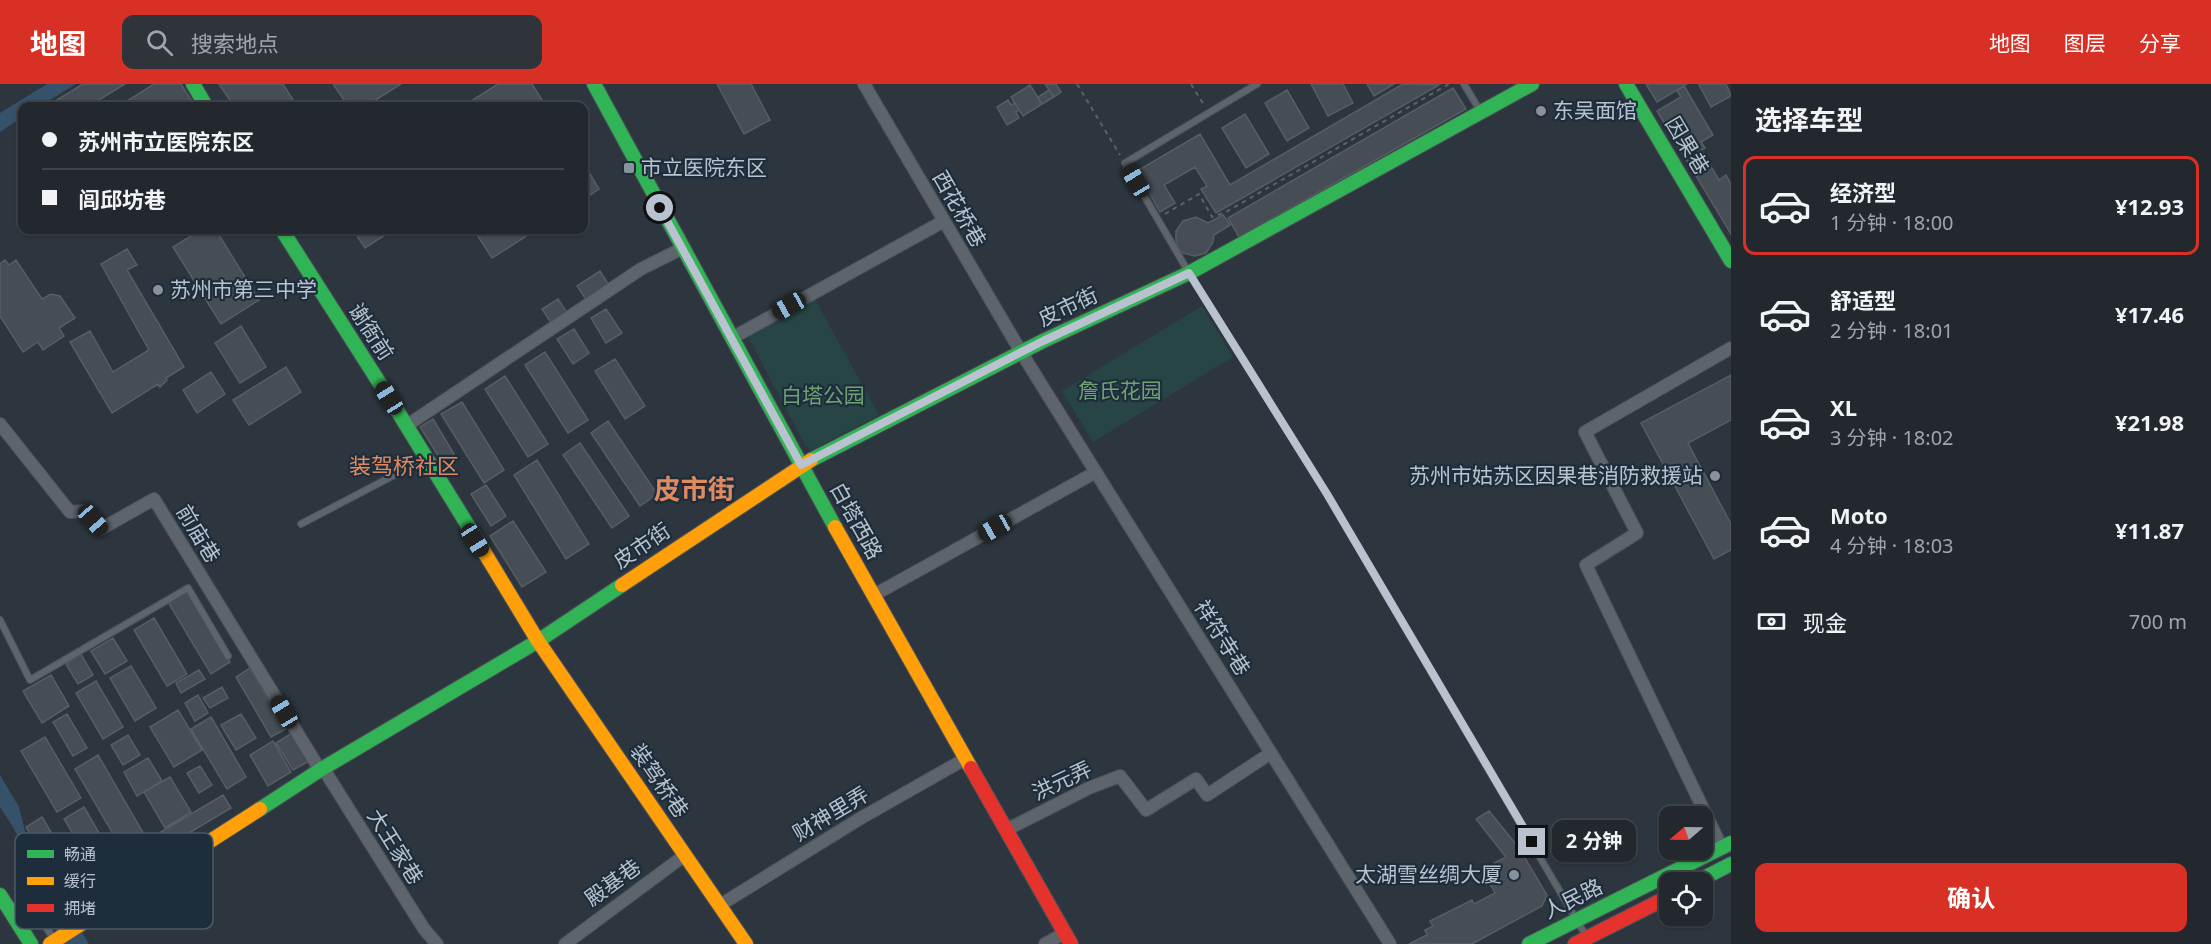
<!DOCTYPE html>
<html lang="zh">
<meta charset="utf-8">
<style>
body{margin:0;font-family:"Noto Sans","Noto Sans SC",sans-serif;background:#2e343a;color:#f1f3f6;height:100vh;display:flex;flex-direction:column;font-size:22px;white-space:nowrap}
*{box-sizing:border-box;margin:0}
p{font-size:20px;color:#a2a6aa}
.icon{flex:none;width:33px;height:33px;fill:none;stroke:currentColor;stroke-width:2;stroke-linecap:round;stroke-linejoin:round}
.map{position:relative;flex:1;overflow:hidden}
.details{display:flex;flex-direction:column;background:#22282e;width:480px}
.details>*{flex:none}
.top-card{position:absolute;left:18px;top:18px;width:570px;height:132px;border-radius:12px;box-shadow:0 2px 4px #0004,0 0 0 2px #3f444a;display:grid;align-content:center;height:132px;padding:0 24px;background:#22282e}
.needle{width:39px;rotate:250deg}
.buttons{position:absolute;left:1659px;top:722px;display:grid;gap:12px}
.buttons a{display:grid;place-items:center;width:54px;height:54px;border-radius:12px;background:#22282e;box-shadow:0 2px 4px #0004,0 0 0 2px #3f444a;font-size:30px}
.end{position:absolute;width:27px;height:27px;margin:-14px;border:8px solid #b8c3cf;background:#111;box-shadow:0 0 0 3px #111}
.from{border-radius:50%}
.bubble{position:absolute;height:42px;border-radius:12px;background:#22282e;box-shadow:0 2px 4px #0004,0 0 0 2px #3f444a;font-size:20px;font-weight:700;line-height:42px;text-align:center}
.car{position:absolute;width:18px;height:36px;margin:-18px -9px;border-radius:8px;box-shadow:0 0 4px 2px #0007;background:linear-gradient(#222 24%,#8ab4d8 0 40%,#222 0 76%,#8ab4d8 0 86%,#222 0)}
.top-card b{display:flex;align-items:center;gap:21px;height:57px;font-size:22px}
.top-card b+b{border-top:2px solid #3f444a}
.top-card i{width:15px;height:15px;background:#f1f3f6}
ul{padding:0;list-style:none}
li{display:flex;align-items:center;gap:18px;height:99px;margin:0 12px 9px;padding:0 12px;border:3px solid transparent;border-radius:12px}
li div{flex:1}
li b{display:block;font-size:22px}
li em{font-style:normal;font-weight:700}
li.active{border-color:#d93025}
li>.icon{width:54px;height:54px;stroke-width:1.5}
h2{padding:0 24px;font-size:27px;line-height:72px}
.pay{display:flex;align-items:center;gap:15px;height:66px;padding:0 24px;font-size:22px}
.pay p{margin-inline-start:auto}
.cta{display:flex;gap:12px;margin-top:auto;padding:12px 24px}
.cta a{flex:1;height:69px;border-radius:12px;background:#d93025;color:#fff;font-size:24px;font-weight:700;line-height:69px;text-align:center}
header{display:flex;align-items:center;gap:36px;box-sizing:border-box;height:84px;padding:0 30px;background:#d93025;color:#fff}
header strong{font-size:28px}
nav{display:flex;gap:33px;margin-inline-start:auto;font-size:21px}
.search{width:420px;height:54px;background:#2e343a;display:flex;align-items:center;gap:15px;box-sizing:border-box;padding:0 21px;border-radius:12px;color:#a2a6aa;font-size:22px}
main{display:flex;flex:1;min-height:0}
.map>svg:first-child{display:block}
.green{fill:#284546}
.water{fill:#36526a}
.building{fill:#464d54;stroke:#555e65;stroke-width:1.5}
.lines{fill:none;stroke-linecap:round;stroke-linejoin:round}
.lane-casing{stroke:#4c5258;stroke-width:8}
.street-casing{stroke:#4c5258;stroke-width:14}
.fast-casing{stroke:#4c5258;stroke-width:16}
.slow-casing{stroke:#4c5258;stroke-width:16}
.jam-casing{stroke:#4c5258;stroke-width:16}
.path{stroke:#5b6369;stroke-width:2;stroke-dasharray:4.5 4.5;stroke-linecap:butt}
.lane{stroke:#5e646b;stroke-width:6}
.street{stroke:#5e646b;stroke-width:12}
.fast{stroke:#30b455;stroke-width:14}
.slow{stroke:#ff9f0a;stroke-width:14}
.jam{stroke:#e5322d;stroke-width:14}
.route{stroke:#b8c3cf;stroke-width:8}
.poi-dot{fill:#87929c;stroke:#1e2d3b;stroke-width:2}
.labels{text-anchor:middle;stroke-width:4.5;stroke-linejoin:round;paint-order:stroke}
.poi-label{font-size:21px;fill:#b8c3cf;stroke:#1e2d3b;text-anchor:start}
.street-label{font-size:21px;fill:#b8c3cf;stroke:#1e2d3b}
.park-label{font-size:21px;fill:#6da273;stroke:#1e2d3b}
.neighbourhood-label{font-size:22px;fill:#e08a61;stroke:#1e2d3b}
.district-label{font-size:27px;font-weight:bold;fill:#e08a61;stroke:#1e2d3b}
.key{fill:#1e2d3b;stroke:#4c5a67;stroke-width:1.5}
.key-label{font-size:16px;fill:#b8c3cf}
</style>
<header>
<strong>地图</strong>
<div class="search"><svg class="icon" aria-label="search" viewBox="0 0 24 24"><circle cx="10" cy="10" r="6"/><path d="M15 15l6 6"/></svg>搜索地点</div>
<nav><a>地图</a><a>图层</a><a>分享</a></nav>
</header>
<main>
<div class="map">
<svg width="1731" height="860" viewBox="0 0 1731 860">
<rect width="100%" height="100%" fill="#2d363e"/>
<path class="green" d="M812,210L879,331L812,366L805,361L745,247Z
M1202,222L1233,273L1093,358L1062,307Z"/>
<path class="water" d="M47,0H76L40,22H22V33L0,48V29Z
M0,691L19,723L28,759L89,860H64L48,830L51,817L13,743L0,723Z"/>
<path class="building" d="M83,0H125L89,22H47Z
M154,0H181L195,22H131L127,17Z
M219,0H283L297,22H234Z
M333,0H401L366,22H348Z
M498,0H532L546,22H463Z
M717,0H751L770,36L744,50Z
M1056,0L1061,8L1054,13L1045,0Z
M1311,0H1343L1353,19L1328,32Z
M1367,0H1394L1374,12Z
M1403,0L1439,1L1216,129L1201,105L1207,102L1195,83L1164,101L1175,119L1160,128L1137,87L1200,50L1230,101Z
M1646,0H1687L1657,18Z
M1702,0H1726L1731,12L1711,23L1699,1Z
M1030,1L1042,20L1023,32L1011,13Z
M1684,2L1713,51L1701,58L1705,64L1701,66L1719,96L1726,91L1731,100V150L1657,27L1681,13L1677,7Z
M1453,4L1466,25L1239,153L1228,134Z
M1049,6L1054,13L1042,20L1038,13Z
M1287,6L1309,44L1287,57L1265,19Z
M1008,16L1011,21L1015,19L1019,26L1016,28L1019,34L1007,41L997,23Z
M1245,30L1269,70L1246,84L1222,44Z
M584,80L599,105L584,115Z
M1223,131L1230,141L1214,151L1213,158L1206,169L1195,172L1183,169L1179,165L1176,159V147L1183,137L1196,133L1208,139Z
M201,146H216L259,216L221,240L173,163Z
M353,146H393L365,164Z
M474,146H536L492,174Z
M127,165L137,181L127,186L184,283L166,294L167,296L160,303L158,300L112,329L70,258L90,247L113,288L149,266L101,180Z
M5,176L9,181L16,176L42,215L51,210L60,212L75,234L59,244L64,252L43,266L38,258L23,268L0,232V180Z
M600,187L612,206L589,220L577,202Z
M558,215L571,235L555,245L542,225Z
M606,225L622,249L606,259L591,234Z
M241,242L266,283L240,299L215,259Z
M574,245L589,269L573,280L557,255Z
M545,268L588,336L568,349L525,281Z
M615,275L645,322L625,335L595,287Z
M286,283L301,308L249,341L233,316Z
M211,288L225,310L197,329L183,306Z
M1731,291V336L1688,359L1731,440V466L1714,475L1641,339Z
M505,292L548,360L528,373L485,305Z
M462,318L504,386L484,399L441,330Z
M433,335L454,370L442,378L420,343Z
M608,337L657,410L640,422L591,349Z
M580,359L629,432L612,444L563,371Z
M537,376L589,460L566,475L514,391Z
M486,401L506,432L491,442L471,410Z
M513,437L546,488L522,503L490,452Z
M188,505L230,578L211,590L168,518Z
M154,534L187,590L167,602L134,546Z
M113,554L127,577L105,590L91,567Z
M81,570L93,591L78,600L66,580Z
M131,582L156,624L135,637L110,594Z
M250,584L286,645L271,653L236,593Z
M199,586L205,595L181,609L176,599Z
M51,591L69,622L42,639L23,607Z
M96,597L123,643L103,655L76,609Z
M222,603L228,614L210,624L203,614Z
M198,611L208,629L195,637L185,619Z
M178,626L202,666L174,683L150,643Z
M67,630L87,664L73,672L53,638Z
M241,630L256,654L236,666L221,641Z
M211,633L246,693L227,705L191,645Z
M292,649L309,677L293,686L276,659Z
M128,651L140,671L123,681L111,661Z
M45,653L81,714L57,728L21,667Z
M273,657L291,688L268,702L250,671Z
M98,671L145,752L122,765L75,685Z
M148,674L162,697L137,712L124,688Z
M200,682L212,701L199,709L187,689Z
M170,693L191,728L165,744L144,708Z
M223,711L231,724L88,809L80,796Z
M84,723L113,773L94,784L64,735Z
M1489,727L1519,764L1547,811L1542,822L1472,860H1409L1427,851L1425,846L1433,842L1430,837L1472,816L1474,820L1495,809L1487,794L1498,788L1494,779L1506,773L1476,735Z
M42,733L84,804L68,814L26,743Z"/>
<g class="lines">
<g class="lane-casing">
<path id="lane" d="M1257,0L1125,79L1189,189L1327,410L1586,852
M1464,0L1479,25
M301,440L425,375
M0,536L30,596L188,504L228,572
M24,809L53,854"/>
</g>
<g class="street-casing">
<path id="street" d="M864,0L1021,268L1390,860
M732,254L944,137
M0,340L70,428L84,427L101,445L154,415L320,686
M406,342L641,185L683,164
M874,511L1096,388
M323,684L424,845L437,860
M1006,746L1089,704L1120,692L1146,726L1196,695L1207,711L1271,669
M1722,764L1586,481L1637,449L1585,348L1731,264
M720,821L861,734L965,675
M565,860L685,771
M1045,860L1065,849"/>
</g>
<g class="fast-casing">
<path id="fast" d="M193,0L206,22
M594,0L835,443
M1626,0L1731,177
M282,146L398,328L475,453
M811,376L1043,257L1189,189L1532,0
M260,725L320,686L538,557L622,501
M1696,798L1731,780
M0,811L31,860
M1529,860L1731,759"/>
</g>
<g class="slow-casing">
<path id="slow" d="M835,443L971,684
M475,453L538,557L746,860
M622,501L811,376
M50,860L260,725"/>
</g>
<g class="jam-casing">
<path id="jam" d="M971,684L1071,860
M1575,860L1670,812"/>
</g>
<path class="path" d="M1077,0L1120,71
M1191,0L1204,21
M1165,130L1199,110L1212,133L1226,128L1449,0"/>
<use href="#lane" class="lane"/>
<use href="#street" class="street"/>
<use href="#fast" class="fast"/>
<use href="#slow" class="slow"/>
<use href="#jam" class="jam"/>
</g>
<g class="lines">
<path class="route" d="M660,124L801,381L1043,257L1189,189L1327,410L1532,758"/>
</g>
<g class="poi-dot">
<circle cx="1541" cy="27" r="6"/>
<rect x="623" y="78" width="12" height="12" rx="3"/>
<circle cx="158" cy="206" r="6"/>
<circle cx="1715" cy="392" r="6"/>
<circle cx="1514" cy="791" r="6"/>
</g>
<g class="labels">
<g class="poi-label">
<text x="1553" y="34">东吴面馆</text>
<text x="641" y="91">市立医院东区</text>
<text x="170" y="213">苏州市第三中学</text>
<text x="1703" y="399" text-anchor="end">苏州市姑苏区因果巷消防救援站</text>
<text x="1502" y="798" text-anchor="end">太湖雪丝绸大厦</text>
</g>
<g class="street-label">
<text transform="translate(1687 62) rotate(59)" y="7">因果巷</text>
<text transform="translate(959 125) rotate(60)" y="7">西花桥巷</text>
<text transform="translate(1068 223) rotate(-25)" y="7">皮市街</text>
<text transform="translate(371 248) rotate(57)" y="7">谢衙前</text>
<text transform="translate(856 437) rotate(61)" y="7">白塔西路</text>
<text transform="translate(198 450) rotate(59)" y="7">前庙巷</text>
<text transform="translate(642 462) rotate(-34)" y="7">皮市街</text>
<text transform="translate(1222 554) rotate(58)" y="7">祥符寺巷</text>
<text transform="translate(659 697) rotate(55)" y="7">装驾桥巷</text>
<text transform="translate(1062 697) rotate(-25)" y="7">洪元弄</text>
<text transform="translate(831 730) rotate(-31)" y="7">财神里弄</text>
<text transform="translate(395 763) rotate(58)" y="7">大王家巷</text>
<text transform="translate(613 799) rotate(-36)" y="7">殿基巷</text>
<text transform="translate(1573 815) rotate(-26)" y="7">人民路</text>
</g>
<g class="park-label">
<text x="1120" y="314">詹氏花园</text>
<text x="823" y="319">白塔公园</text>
</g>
<g class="neighbourhood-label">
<text x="404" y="390">装驾桥社区</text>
</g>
<g class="district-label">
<text x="694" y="415">皮市街</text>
</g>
</g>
<rect x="15" y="749" width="198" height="96" rx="9" class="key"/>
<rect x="27" y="766" width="27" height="8" fill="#30b455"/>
<rect x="27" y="793" width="27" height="8" fill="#ff9f0a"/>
<rect x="27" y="820" width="27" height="8" fill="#e5322d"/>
<g class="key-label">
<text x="64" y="776">畅通</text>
<text x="64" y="803">缓行</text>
<text x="64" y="830">拥堵</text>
</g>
</svg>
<div class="buttons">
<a><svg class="needle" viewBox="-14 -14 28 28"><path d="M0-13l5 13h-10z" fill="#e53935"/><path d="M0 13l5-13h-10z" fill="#a2a6aa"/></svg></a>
<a><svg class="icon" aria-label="locate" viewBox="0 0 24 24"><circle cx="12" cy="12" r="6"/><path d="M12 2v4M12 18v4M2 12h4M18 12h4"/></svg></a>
</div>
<i class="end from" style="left:660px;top:124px"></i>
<i class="end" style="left:1532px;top:758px"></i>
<div class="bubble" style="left:1552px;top:736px;width:84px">2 分钟</div>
<i class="car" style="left:1136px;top:97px;rotate:329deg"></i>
<i class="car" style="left:789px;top:222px;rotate:241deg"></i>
<i class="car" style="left:389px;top:314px;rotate:328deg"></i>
<i class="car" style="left:93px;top:436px;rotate:139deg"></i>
<i class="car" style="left:995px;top:444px;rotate:241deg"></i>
<i class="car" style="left:475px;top:456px;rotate:148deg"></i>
<i class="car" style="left:284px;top:628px;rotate:329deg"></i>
<div class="top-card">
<b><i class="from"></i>苏州市立医院东区</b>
<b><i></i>闾邱坊巷</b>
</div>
</div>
<section class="details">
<h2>选择车型</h2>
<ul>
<li class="active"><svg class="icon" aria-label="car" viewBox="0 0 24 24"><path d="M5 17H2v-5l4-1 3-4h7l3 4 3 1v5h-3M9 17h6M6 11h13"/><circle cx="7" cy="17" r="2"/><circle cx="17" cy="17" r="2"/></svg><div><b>经济型</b><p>1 分钟 · 18:00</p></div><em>¥12.93</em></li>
<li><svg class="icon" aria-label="car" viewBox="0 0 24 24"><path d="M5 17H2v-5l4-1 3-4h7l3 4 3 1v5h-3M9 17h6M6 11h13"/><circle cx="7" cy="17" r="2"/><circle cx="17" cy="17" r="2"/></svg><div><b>舒适型</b><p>2 分钟 · 18:01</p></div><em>¥17.46</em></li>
<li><svg class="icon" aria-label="car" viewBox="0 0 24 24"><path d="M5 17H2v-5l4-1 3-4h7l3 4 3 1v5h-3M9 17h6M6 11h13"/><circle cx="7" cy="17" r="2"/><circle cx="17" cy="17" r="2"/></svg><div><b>XL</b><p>3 分钟 · 18:02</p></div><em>¥21.98</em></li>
<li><svg class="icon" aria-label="car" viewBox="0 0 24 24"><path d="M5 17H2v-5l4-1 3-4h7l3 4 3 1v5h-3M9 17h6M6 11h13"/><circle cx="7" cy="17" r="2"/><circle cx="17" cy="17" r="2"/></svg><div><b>Moto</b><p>4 分钟 · 18:03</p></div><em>¥11.87</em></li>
</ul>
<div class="pay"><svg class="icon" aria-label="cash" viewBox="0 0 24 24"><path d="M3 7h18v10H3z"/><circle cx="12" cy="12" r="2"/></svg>现金<p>700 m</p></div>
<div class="cta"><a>确认</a></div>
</section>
</main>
